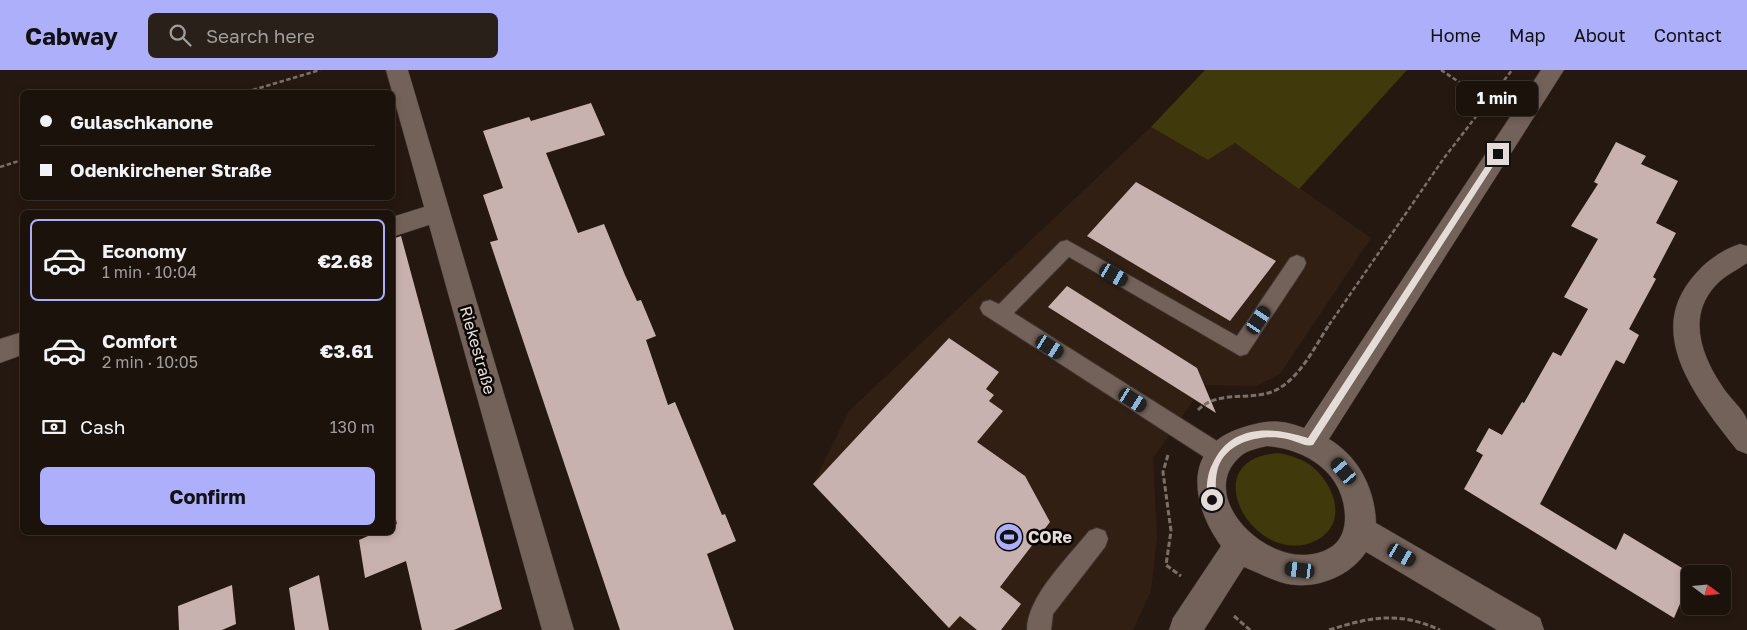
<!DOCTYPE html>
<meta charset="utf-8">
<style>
body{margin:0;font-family:"Golos Text",sans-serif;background:#29201a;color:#f1f3f6;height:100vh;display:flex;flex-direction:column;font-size:19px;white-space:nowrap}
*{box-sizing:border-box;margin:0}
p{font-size:16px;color:#a09e9d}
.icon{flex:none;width:28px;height:28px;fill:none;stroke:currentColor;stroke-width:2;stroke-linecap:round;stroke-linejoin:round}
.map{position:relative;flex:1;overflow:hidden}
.sheet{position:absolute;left:20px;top:140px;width:375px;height:325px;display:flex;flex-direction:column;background:#1c120c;border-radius:8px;box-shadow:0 2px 8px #0003,0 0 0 1px #3a322d}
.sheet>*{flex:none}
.hud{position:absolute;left:20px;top:20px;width:375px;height:110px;border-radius:8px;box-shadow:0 2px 8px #0003,0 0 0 1px #3a322d;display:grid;align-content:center;height:110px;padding:0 20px;background:#1c120c}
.needle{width:32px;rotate:106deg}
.controls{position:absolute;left:1681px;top:495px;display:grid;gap:10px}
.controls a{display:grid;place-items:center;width:50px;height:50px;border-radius:8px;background:#1c120c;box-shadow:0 2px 8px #0003,0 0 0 1px #3a322d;font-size:25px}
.end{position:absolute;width:22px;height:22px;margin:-11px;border:6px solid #e6dcd7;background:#111;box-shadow:0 0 0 2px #111}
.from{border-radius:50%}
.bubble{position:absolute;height:35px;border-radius:8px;background:#1c120c;box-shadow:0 2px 8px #0003,0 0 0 1px #3a322d;font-size:16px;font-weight:700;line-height:35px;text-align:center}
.car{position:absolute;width:15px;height:30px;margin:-15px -8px;border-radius:6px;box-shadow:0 0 4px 1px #0007;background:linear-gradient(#222 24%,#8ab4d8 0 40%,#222 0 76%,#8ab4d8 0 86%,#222 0)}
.hud b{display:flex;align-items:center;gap:18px;height:48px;font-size:19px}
.hud b+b{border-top:1px solid #3a322d}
.hud i{width:12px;height:12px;background:#f1f3f6}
ul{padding:9px 0 0;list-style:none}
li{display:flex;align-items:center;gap:15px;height:82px;margin:0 10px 8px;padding:0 10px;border:2px solid transparent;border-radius:8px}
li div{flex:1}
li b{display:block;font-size:19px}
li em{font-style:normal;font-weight:700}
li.active{border-color:#adaffb}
li>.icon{width:45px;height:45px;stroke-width:1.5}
.pay{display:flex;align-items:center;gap:12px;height:55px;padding:0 20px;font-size:19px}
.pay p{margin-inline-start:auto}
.button{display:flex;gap:10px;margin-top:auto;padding:10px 20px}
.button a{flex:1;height:58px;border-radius:8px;background:#adaffb;color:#111;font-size:20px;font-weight:700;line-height:58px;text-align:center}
header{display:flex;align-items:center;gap:30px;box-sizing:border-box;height:70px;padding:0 25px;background:#adaffb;color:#111}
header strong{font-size:24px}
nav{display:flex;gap:28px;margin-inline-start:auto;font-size:18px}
.search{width:350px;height:45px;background:#29201a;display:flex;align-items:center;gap:12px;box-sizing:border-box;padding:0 18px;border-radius:8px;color:#a09e9d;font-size:19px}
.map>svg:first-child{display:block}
.built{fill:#321f14}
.green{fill:#40390c}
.building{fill:#c8b2af}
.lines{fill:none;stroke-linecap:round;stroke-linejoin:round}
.service-casing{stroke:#3e3430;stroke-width:2}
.minor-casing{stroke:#3e3430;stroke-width:1}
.secondary-casing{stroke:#3e3430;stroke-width:1}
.path-far1{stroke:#7b7069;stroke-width:2.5;stroke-dasharray:4.5 2.5;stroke-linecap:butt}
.path{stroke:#7b7069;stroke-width:3;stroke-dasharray:5.5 2.5;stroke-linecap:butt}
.service{fill:#736259;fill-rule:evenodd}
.minor{fill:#736259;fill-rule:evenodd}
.secondary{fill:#736259;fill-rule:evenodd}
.route{fill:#e6dcd7}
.labels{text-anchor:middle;stroke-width:5;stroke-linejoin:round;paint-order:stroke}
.street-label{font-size:16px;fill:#e6dcd7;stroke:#0a0503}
.poi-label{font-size:16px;font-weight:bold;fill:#e6dcd7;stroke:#0a0503;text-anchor:start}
</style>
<header>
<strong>Cabway</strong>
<div class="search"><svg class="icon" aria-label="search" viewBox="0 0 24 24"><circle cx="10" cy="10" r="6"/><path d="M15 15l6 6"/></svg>Search here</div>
<nav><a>Home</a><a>Map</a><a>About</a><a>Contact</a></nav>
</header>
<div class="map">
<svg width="1747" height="560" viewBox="0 0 1747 560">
<rect width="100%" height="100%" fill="#251810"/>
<path class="built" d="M1151,57L1208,90L1235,73L1371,168L1280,304L1257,316L1204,315L1153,388L1157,468L1151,521L1133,560H951L813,414L849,341Z"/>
<path class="green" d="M1205,0H1407L1299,119L1235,73L1208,90L1151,57Z
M1278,383C1289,385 1300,388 1310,395C1337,415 1350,459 1310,473C1251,493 1194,389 1278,383Z"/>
<path class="building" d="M591,33L605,65L546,83L578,163L604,154L625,205L637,231L641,230L656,266L646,270L668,335L675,332L722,445L725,444L736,471L707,484L734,560H620L490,172L498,170L483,125L503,118L483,61L529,47L531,51Z
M1616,72L1646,86L1641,94L1678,111L1656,153L1676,163L1653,207L1656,209L1629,259L1639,265L1624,294L1616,290L1540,434L1616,480L1624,463L1692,504H1690V510L1674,548L1464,419L1483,385L1476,381L1489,358L1502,365L1522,332L1524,333L1553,282L1561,286L1588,239L1564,227L1598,169L1571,156L1598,114L1594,112Z
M1136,112L1276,191L1230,251L1087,166Z
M401,166L502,539L454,560H422L406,491L365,508L359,470L377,462H392V456L397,454L392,432V169Z
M1067,216L1197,298L1216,343L1048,237Z
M949,268L999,302L986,319L994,325L989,331L1003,341L977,372L1025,406L1050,452L1000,517L1021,534L1001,560H977L960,546L949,558L813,414Z
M319,505L329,560H295L289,518Z
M232,515L236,554L222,560H179L178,536Z"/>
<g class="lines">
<g class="service-casing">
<path id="service" d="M1067,170L1237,266L1290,188L1297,185L1304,188L1306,193L1304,198L1247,284L1240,286L1069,187L1014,243L1228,378L1231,385L1228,392L1220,395L1212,392L983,244L980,238L983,232L990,230L999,234L1060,172Z
M1097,458L1105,461L1108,469L1105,477L1053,544L1051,560H1027C1027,526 1068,488 1089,461Z"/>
</g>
<g class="minor-casing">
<path id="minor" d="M386,0H408L574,560H542L429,155L392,167V147L424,137Z
M1740,174L1747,176V193C1737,200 1724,206 1716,215C1686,247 1702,287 1724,319C1730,328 1744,340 1747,350C1747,359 1747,374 1747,384L1737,380C1701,334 1646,269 1689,212C1701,195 1720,180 1740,174Z
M22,262V285L0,293V269Z"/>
</g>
<g class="secondary-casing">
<path id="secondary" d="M1541,0H1564L1329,369C1359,387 1375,419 1376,453L1540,548L1544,560H1497L1366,482C1349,508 1311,522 1280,512C1268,508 1256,502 1244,497L1204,560H1169L1173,548L1221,476C1190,433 1182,375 1244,357C1268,350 1280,349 1304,358ZM1267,376C1307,379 1345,404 1345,448C1345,458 1342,468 1334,475C1282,514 1188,428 1242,385C1248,380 1259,378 1267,376Z"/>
</g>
<path class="path-far1" d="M1441,0L1497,37
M246,22L320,0
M0,97L22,90
M1329,255L1444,88L1512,0"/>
<path class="path" d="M1198,340C1220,318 1253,333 1278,319C1301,306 1316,275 1330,253
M1168,385L1163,402L1171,461L1166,495L1181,506
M1234,546L1250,560
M1329,560C1371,547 1398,541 1440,560"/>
<use href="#service" class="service"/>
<use href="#minor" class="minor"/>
<use href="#secondary" class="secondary"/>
</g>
<path class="route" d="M1495,82L1501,84L1313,375C1305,377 1296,371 1287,369C1261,363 1223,372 1217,402C1215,411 1216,421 1216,430L1212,434L1209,433C1205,422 1207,404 1212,395C1230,354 1271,356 1308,368Z"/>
<defs>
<g id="stadium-disc" transform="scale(1.4375)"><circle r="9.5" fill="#adaffb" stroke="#0a0503"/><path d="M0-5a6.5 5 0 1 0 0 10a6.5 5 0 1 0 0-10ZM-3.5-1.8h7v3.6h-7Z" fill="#111"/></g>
</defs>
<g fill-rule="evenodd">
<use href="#stadium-disc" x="1009" y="467"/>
</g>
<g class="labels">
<g class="street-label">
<text transform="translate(478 280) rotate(74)" y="6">Riekestraße</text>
</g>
<g class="poi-label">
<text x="1028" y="473">CORe</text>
</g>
</g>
</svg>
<div class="controls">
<a><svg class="needle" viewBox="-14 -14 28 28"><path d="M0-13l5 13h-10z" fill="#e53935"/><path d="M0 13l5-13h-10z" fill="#a09e9d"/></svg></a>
</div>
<i class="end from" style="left:1212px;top:430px"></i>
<i class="end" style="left:1498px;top:84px"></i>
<div class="bubble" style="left:1456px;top:11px;width:82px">1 min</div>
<i class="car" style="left:1114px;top:205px;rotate:120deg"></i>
<i class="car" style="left:1259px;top:250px;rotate:34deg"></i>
<i class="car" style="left:1050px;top:277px;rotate:123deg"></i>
<i class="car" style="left:1133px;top:330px;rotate:123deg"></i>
<i class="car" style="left:1344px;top:401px;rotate:320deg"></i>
<i class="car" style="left:1402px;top:485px;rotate:120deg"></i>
<i class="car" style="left:1300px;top:500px;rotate:277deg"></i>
<div class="hud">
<b><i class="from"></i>Gulaschkanone</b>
<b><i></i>Odenkirchener Straße</b>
</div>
<section class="sheet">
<ul>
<li class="active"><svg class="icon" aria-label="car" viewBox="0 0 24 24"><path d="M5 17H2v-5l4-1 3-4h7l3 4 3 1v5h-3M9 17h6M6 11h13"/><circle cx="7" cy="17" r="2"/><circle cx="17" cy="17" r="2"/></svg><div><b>Economy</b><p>1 min · 10:04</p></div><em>€2.68</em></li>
<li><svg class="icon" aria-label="car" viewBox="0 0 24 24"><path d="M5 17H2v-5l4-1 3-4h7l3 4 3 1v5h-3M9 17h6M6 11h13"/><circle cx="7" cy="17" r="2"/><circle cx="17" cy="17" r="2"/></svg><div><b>Comfort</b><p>2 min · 10:05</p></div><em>€3.61</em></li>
</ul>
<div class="pay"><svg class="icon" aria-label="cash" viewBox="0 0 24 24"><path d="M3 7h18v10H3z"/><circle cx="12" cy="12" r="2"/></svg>Cash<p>130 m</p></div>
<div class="button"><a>Confirm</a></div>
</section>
</div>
